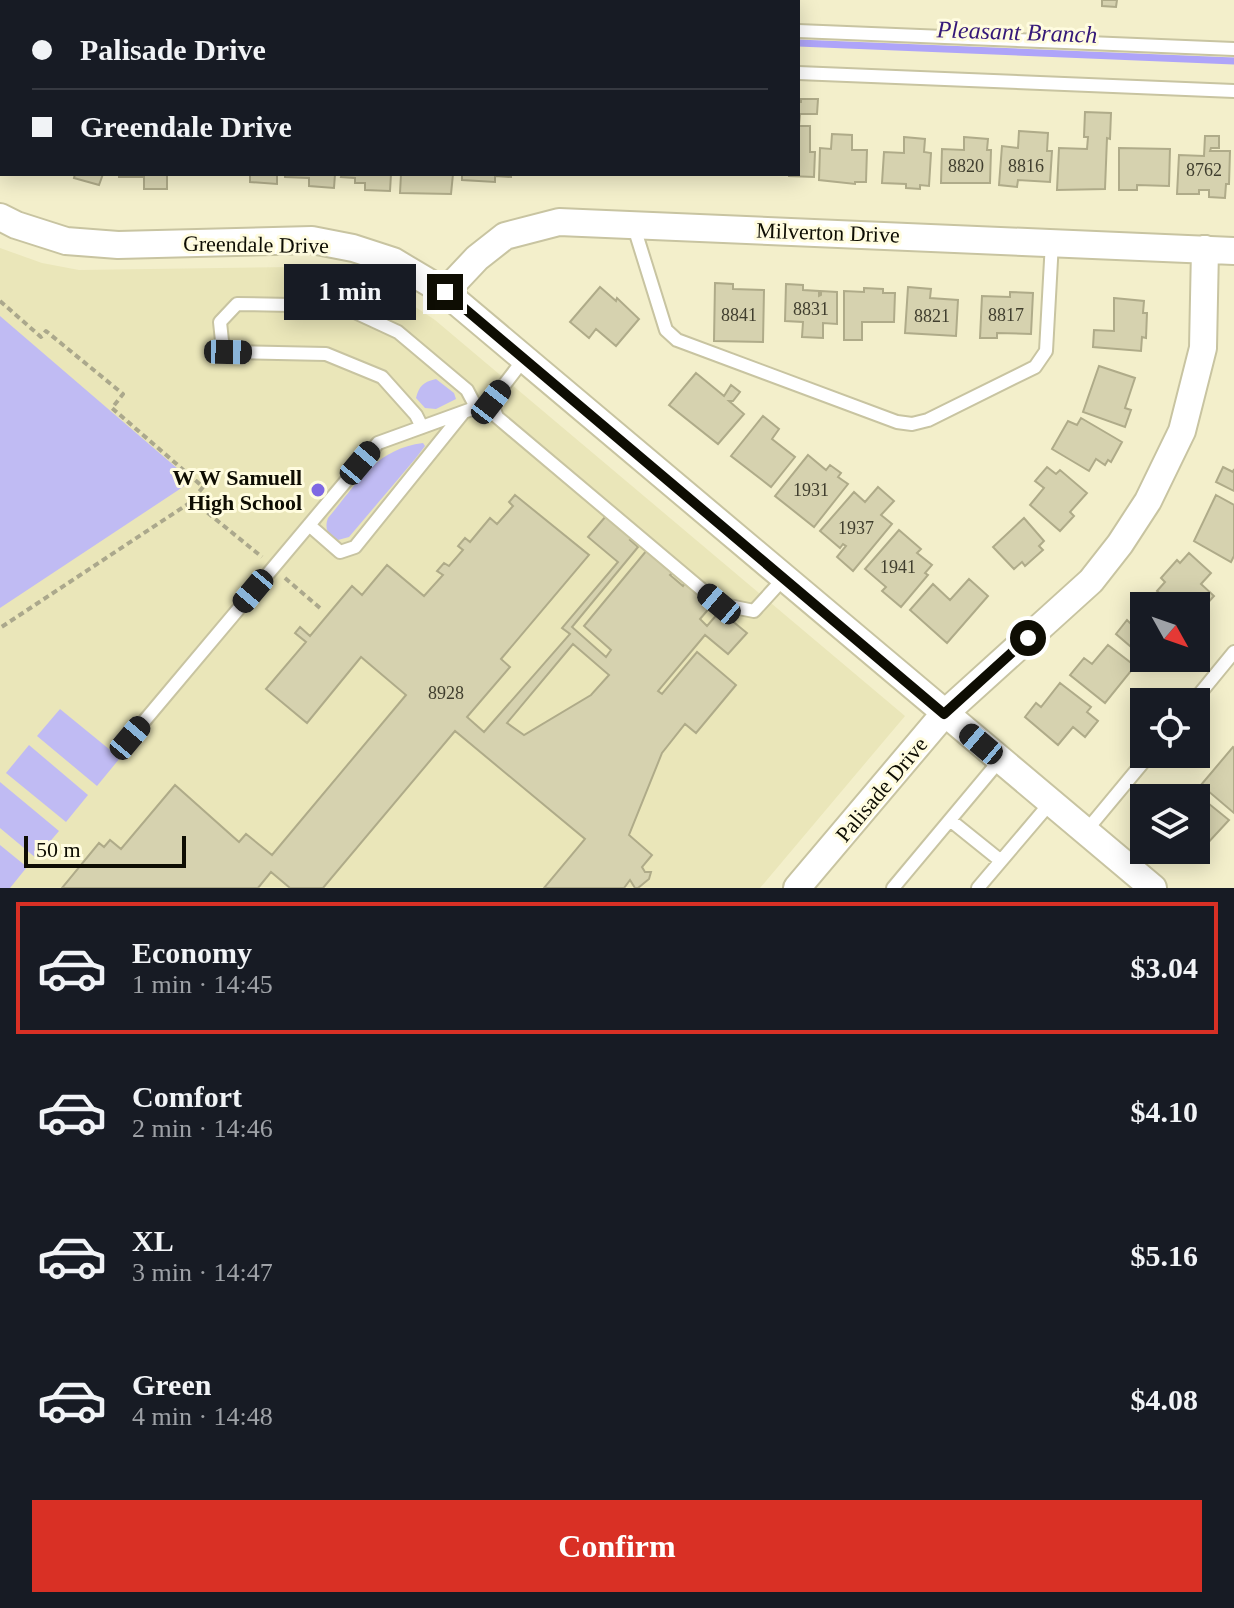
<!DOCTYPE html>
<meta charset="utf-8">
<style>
body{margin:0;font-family:Georgia,serif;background:#242831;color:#f1f3f6;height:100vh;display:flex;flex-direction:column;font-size:30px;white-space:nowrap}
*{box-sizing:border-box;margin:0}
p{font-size:26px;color:#9ea1a6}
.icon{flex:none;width:44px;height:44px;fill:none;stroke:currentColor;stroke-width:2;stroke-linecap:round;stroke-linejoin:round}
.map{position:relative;height:888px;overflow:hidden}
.drawer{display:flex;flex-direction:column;background:#171b24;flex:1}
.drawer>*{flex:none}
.hud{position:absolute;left:0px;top:0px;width:800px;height:176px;box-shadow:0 4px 20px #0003;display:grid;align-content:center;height:176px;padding:0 32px;background:#171b24}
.needle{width:52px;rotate:130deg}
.fabs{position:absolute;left:1130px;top:592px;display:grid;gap:16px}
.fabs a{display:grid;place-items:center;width:80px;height:80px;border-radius:0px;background:#171b24;box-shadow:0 4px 20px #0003;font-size:40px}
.scale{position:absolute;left:24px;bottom:20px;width:162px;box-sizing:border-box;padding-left:8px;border:4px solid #0e0d03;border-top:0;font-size:22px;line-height:28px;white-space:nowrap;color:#0e0d03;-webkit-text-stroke:6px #fffcdf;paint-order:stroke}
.end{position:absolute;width:36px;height:36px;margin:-18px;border:10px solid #0e0d03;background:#fff;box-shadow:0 0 0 4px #fff}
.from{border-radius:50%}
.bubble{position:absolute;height:56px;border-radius:0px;background:#171b24;box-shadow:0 4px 20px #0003;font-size:26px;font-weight:700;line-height:56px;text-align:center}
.car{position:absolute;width:24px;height:48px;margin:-24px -12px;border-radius:10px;box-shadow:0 0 6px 2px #0007;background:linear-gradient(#222 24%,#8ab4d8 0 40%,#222 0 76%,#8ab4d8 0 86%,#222 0)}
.hud b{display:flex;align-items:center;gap:28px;height:76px;font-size:30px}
.hud b+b{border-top:2px solid #363941}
.hud i{width:20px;height:20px;background:#f1f3f6}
ul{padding:14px 0 0;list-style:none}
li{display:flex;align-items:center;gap:24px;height:132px;margin:0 16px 12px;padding:0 16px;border:4px solid transparent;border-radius:0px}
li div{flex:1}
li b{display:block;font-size:30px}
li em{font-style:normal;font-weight:700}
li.selected{border-color:#d93025}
li>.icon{width:72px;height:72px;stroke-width:1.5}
.primary-button{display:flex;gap:16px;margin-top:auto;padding:16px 32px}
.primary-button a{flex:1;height:92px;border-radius:0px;background:#d93025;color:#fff;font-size:32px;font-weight:700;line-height:92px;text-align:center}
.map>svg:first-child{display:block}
.built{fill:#eae6b9}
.green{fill:#c0bbf3}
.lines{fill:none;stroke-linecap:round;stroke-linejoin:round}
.stream{stroke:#aea4f9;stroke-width:7}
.building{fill:#d6d2af;stroke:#afab89;stroke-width:2;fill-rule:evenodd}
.lane-casing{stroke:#c8c4a1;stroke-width:16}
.street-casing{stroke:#c8c4a1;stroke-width:30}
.secondary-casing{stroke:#c8c4a1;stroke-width:40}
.path{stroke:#aba88c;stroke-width:4;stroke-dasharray:6 4;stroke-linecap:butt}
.lane{stroke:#fff;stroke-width:12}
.street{stroke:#fff;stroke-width:26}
.secondary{stroke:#fff;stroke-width:36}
.route{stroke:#0e0d03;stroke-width:10}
.poi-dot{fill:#7f68e3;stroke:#fffcdf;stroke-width:3}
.labels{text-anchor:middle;stroke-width:6;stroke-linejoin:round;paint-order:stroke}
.number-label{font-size:18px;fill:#403e2e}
.street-label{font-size:22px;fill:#0e0d03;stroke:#fffcdf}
.poi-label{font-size:22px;font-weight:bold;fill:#0e0d03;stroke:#fffcdf;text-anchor:end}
.water-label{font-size:24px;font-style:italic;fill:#351879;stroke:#fffcdf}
</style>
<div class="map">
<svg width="1234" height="888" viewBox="0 0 1234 888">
<rect width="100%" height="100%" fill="#f3efcb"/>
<path class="built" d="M0,248L42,263L79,270L292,267L321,271L355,278L399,296L435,320L905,716L760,888H0Z"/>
<path class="green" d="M0,316L192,481L0,608Z
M436,379L454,393L456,399L436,409L425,408L416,398C419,386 423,382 436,379Z
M423,443L425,446L416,458L349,537L338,540C328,537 324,528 328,518C357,484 375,449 423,443Z
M60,709L120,758L97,786L37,736Z
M29,745L88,795L66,822L6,773Z
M0,782L59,831L36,858L0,828Z
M0,845L27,867L10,888H0Z"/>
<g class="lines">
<path class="stream" d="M86,0L89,2
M798,43L1234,61"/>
</g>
<path class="building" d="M1102,0H1117L1116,7L1102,6Z
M801,99H818L817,114H800L799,126H810V152H815L814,177L789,176V174H798V102H801Z
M1085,112L1111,113L1110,139L1107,138L1105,189L1057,190L1059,148L1087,149L1088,137H1084Z
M1019,131L1048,133L1047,151H1052L1050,182L1018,180L1017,187L999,185L1002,146L1018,148Z
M832,134L852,135V150H867L866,182H855V184L819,180L820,148L831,149Z
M1205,136H1219V148H1211L1210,151H1230L1229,184H1226L1225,198L1209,197V190H1199V194H1177L1179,155L1204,156Z
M904,137L925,139L924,152L931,153L929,186L920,185V189L906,188V184L882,183L884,152L904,153Z
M964,137L988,139L987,150H991L990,183H941L942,149L964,150Z
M1119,148L1170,149L1169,186L1137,185V190H1119Z
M75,174H103L99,185L74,178Z
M119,174H167V189H144V177H119Z
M250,174H277V184L250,182Z
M285,174H335L334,188L309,186V178L285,177Z
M342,174H391L390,191L365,190V183H355V178L341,177Z
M401,174H453L451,194L400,193Z
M462,174H511V177L495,176V182L462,180Z
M715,283L733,284V289L764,290L763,342L714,341Z
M786,284L803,285V290L819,291V296L821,295V291L837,292V324L823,323V338L802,337L803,322L785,321Z
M600,287L616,301L617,298L639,319L616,346L596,329L589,338L570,322Z
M908,287L931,289L930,298L958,300L956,336L905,333Z
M864,288L883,289V293H895L894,322H862V340H844V291L864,292Z
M1010,292L1033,293L1031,334L997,333V338H980L982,296L1010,297Z
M1114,298L1144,301L1143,313H1147L1146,338L1142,337L1141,351L1093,347L1094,330L1114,331Z
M1099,366L1135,378L1125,408L1131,410L1125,427L1083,412Z
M696,373L724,396L731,385L740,392L733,401H729L744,414L718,444L669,405Z
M763,416L779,429L772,439L795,457L771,487L731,456Z
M1081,418L1122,442L1111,462L1108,460L1105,465L1096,459L1089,471L1052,449L1068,421L1077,425Z
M808,455L826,470L830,465L841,473L838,477L848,484L814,527L775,496Z
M1047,467L1056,474L1060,470L1087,493L1070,512L1074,516L1060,531L1030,505L1044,488L1035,481Z
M1223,467L1233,472L1234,469V491L1216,482Z
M878,487L894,501L881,515L892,524L853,571L837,557L846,546L843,544L840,548L820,531L854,492L865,502Z
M515,495L589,555L501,659L510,667L467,717L484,732L570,634L562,628L618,562L588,537L606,516L632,538L630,540L638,547L572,627L606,657L611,650L584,626L647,550L673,572L670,575L683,586L686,582L712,605L700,619L707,626L720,611L747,633L728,654L705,635L658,691L662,694L697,652L736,685L696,733L685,724L662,753L629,835L652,855L642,867L645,872H651L649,879L638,888H635L630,880L624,888H544L585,839L455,731L323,888H290L271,872L258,888H62L99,843L104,847L110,840L121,849L175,785L239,842L246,834L272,855L406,695L361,657L307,723L266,689L306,642L295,633L300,627L310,636L352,586L362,595L387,565L424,596L443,575L437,571L444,563L449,566L463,550L458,546L465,538L470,542L490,518L497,524L513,506L509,502ZM573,644L609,675L591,695L524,735L507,723Z
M1216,495L1234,505V556L1231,562L1194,541Z
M1024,518L1044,541L1039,546L1043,550L1025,566L1022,562L1014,569L993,547Z
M899,530L921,549L917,553L932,565L925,573L928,575L901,607L882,591L886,587L865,569Z
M1189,553L1211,573L1201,584L1214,596L1196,616V606H1174L1157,591L1165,582L1161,578L1177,560L1180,563Z
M969,579L988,596L947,643L910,610L933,584L950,600Z
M1144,607V658L1116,634L1127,620L1131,624Z
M1108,645L1135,666L1105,703L1070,675L1084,658L1092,664Z
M1060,683L1091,707L1087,712L1098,721L1085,737L1073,727L1058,745L1025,717L1036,703L1041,707Z
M1233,747L1234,748V813L1201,785Z
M1198,795L1229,820L1194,858L1184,850H1196L1195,798Z"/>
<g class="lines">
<g class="lane-casing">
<path id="lane" d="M42,0L44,2
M124,0L132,2
M798,31L1234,49
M798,73L1234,91
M633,224L666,330L677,340L897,422L912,424L928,420L1035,367L1046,351L1052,242
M491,402L497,417L719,604L754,611L785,577
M422,427L416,415L382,377L326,354L228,352L222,341L220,322L237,304L342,306L398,332L467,390L476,407
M309,525L340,552L355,547L463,413
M1193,702L1234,652
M130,738L378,443L491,402L524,359
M950,820L1001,861
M1086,831L1150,754
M893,888L1000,760
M978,888L1051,802"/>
</g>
<g class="street-casing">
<path id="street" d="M0,217L16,225L66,241L118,245L312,240L353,248L393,261L445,292L1153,888
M445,292L477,258L505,236L559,222L1234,251
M797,888L944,714L1091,581L1120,544L1148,501L1182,431L1203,348L1205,249"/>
</g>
<g class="secondary-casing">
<path id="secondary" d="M17,2L18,0
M0,46L2,41"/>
</g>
<path class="path" d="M0,301L41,337L46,331L123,394L112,408L203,487L191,502L0,628
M192,500L262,557
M285,578L320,608"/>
<use href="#lane" class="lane"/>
<use href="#street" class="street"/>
<use href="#secondary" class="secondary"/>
</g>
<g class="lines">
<path class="route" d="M445,292L944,714L1028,638"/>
</g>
<circle class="poi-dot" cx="318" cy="490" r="8"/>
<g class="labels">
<g class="number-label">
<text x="966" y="172">8820</text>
<text x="1026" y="172">8816</text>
<text x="1204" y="176">8762</text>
<text x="811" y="315">8831</text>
<text x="739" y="321">8841</text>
<text x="1006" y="321">8817</text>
<text x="932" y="322">8821</text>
<text x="811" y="496">1931</text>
<text x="856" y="534">1937</text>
<text x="898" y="573">1941</text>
<text x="446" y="699">8928</text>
</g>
<g class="street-label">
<text transform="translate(828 232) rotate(2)" y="8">Milverton Drive</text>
<text transform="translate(256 244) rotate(1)" y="8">Greendale Drive</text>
<text transform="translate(881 789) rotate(-50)" y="8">Palisade Drive</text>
</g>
<g class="poi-label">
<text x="302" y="485">W W Samuell<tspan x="302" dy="25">High School</tspan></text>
</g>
<g class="water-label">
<text transform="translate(1017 32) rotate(2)" y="8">Pleasant Branch</text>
</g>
</g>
</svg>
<div class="fabs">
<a><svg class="needle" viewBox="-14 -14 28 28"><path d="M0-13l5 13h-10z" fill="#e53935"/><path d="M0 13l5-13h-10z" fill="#9ea1a6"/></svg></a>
<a><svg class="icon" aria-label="locate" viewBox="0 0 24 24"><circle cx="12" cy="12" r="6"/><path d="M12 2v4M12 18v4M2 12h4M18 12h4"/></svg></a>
<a><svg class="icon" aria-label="layers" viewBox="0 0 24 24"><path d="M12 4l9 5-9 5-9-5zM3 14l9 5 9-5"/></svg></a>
</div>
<div class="scale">50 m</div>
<i class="end from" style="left:1028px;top:638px"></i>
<i class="end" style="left:445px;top:292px"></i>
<div class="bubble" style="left:284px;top:264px;width:132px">1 min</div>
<i class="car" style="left:228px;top:352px;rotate:91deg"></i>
<i class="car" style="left:491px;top:402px;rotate:38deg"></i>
<i class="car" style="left:360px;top:463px;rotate:40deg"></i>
<i class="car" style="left:253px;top:591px;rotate:220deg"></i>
<i class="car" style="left:719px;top:604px;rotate:310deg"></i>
<i class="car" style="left:130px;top:738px;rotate:40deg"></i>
<i class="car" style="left:981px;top:744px;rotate:310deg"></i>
<div class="hud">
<b><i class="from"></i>Palisade Drive</b>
<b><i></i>Greendale Drive</b>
</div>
</div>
<section class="drawer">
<ul>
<li class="selected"><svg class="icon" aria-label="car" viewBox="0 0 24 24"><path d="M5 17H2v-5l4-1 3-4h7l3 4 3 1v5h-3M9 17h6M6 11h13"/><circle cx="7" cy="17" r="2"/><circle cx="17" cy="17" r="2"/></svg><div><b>Economy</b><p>1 min · 14:45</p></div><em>$3.04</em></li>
<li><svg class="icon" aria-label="car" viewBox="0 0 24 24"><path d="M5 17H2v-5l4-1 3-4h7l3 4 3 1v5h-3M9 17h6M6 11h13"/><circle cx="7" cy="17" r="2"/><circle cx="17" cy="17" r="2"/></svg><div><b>Comfort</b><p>2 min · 14:46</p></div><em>$4.10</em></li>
<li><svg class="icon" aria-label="car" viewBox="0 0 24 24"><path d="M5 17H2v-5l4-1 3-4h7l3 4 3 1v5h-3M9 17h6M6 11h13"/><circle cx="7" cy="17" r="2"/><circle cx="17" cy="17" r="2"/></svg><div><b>XL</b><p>3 min · 14:47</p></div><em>$5.16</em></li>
<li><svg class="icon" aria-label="car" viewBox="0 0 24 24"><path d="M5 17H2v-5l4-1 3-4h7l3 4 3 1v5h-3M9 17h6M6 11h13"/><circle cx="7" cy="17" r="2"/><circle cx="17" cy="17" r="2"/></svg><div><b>Green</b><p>4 min · 14:48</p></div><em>$4.08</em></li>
</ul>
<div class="primary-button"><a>Confirm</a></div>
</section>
